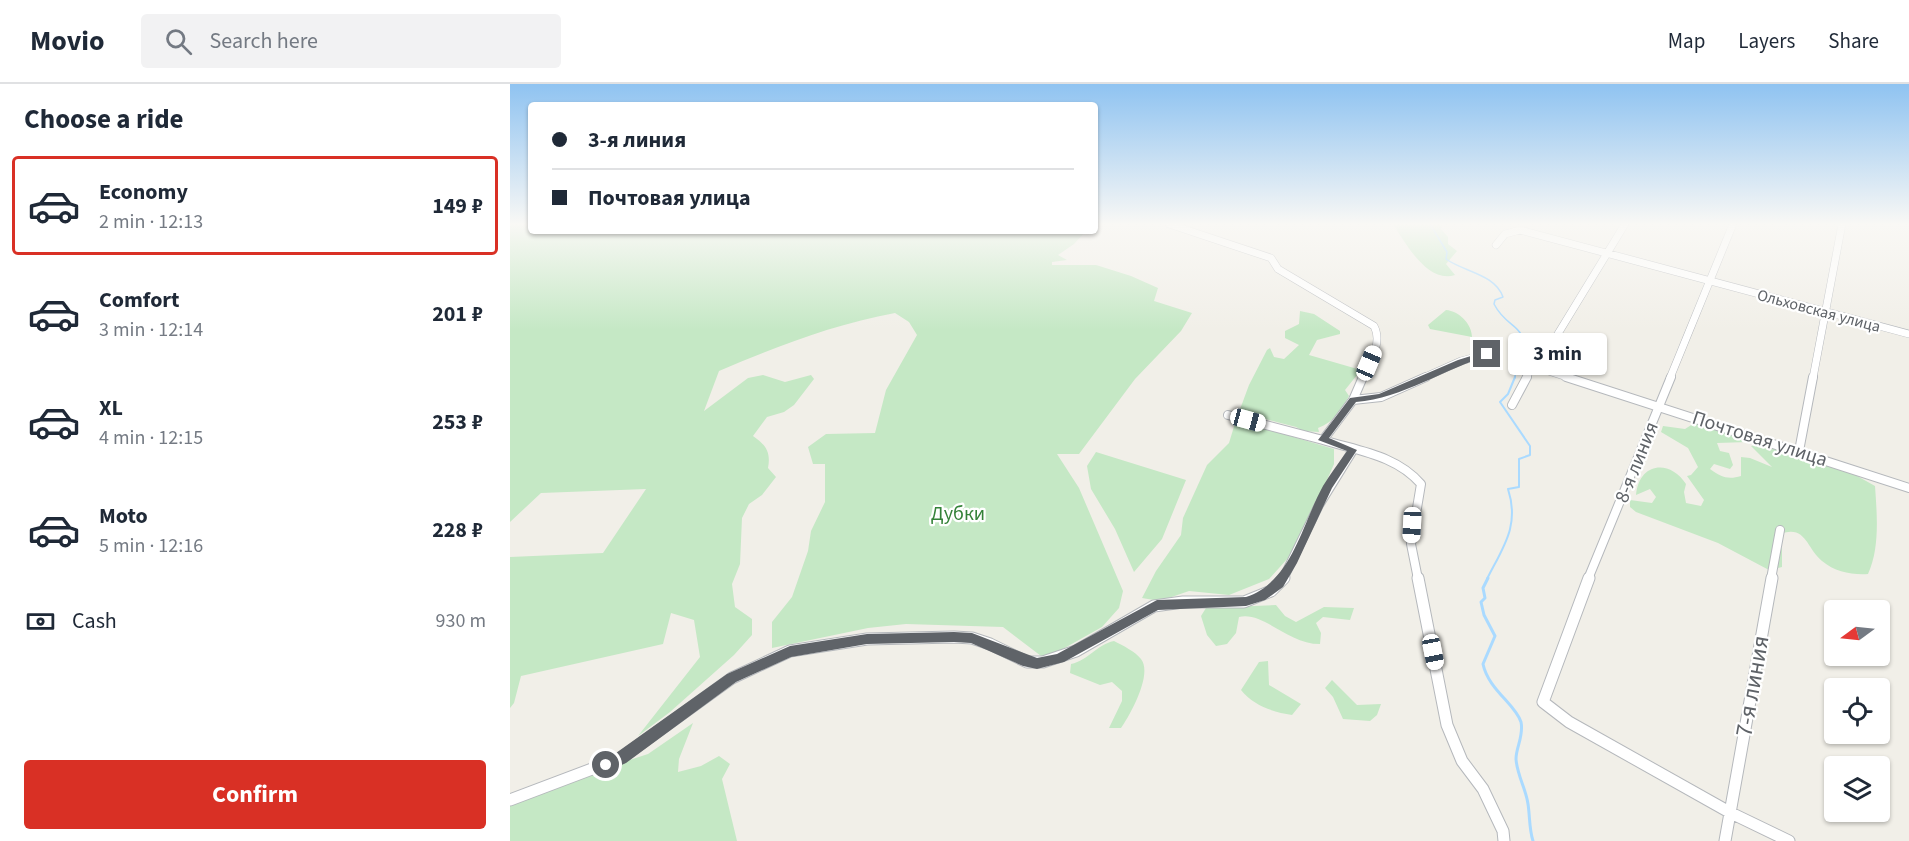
<!DOCTYPE html>
<meta charset="utf-8">
<style>
body{margin:0;font-family:"Source Sans 3",sans-serif;background:#f2f2f3;color:#1f2937;height:100vh;display:flex;flex-direction:column;font-size:22px;white-space:nowrap}
*{box-sizing:border-box;margin:0}
p{font-size:20px;color:#747a83}
.icon{flex:none;width:33px;height:33px;fill:none;stroke:currentColor;stroke-width:2;stroke-linecap:round;stroke-linejoin:round}
.map{position:relative;flex:1;overflow:hidden}
.drawer{display:flex;flex-direction:column;background:#fff;width:510px}
.drawer>*{flex:none}
.hud{position:absolute;left:18px;top:18px;width:570px;height:132px;border-radius:6px;box-shadow:0 2px 4px #0004;display:grid;align-content:center;height:132px;padding:0 24px;background:#fff}
.needle{width:39px;rotate:255deg}
.buttons{position:absolute;left:1314px;top:516px;display:grid;gap:12px}
.buttons a{display:grid;place-items:center;width:66px;height:66px;border-radius:6px;background:#fff;box-shadow:0 2px 4px #0004;font-size:30px}
.end{position:absolute;width:27px;height:27px;margin:-14px;border:8px solid #5f6368;background:#fff;box-shadow:0 0 0 3px #fff}
.from{border-radius:50%}
.bubble{position:absolute;height:42px;border-radius:6px;background:#fff;box-shadow:0 2px 4px #0004;font-size:20px;font-weight:700;line-height:42px;text-align:center}
.car{position:absolute;width:18px;height:36px;margin:-18px -9px;border-radius:8px;box-shadow:0 0 4px 2px #0007;background:linear-gradient(#fff 24%,#345 0 40%,#fff 0 76%,#345 0 86%,#fff 0)}
.hud b{display:flex;align-items:center;gap:21px;height:57px;font-size:22px}
.hud b+b{border-top:2px solid #e0e1e3}
.hud i{width:15px;height:15px;background:#1f2937}
ul{padding:0;list-style:none}
li{display:flex;align-items:center;gap:18px;height:99px;margin:0 12px 9px;padding:0 12px;border:3px solid transparent;border-radius:6px}
li div{flex:1}
li b{display:block;font-size:22px}
li em{font-style:normal;font-weight:700}
li.active{border-color:#d93025}
li>.icon{width:54px;height:54px;stroke-width:1.5}
h2{padding:0 24px;font-size:27px;line-height:72px}
.pay{display:flex;align-items:center;gap:15px;height:66px;padding:0 24px;font-size:22px}
.pay p{margin-inline-start:auto}
.cta{display:flex;gap:12px;margin-top:auto;padding:12px 24px}
.cta a{flex:1;height:69px;border-radius:6px;background:#d93025;color:#fff;font-size:24px;font-weight:700;line-height:69px;text-align:center}
header{display:flex;align-items:center;gap:36px;box-sizing:border-box;height:84px;padding:0 30px;background:#fff;border-bottom:2px solid #e0e1e3}
header strong{font-size:28px}
nav{display:flex;gap:33px;margin-inline-start:auto;font-size:21px}
.search{width:420px;height:54px;background:#f2f2f3;display:flex;align-items:center;gap:15px;box-sizing:border-box;padding:0 21px;border-radius:6px;color:#747a83;font-size:22px}
main{display:flex;flex:1;min-height:0}
.map>svg:first-child{display:block}
.green{fill:#c5e8c5}
.lines{fill:none;stroke-linecap:round;stroke-linejoin:round}
.stream-far2{stroke:#aadaff;stroke-width:1.5}
.stream-far1{stroke:#aadaff;stroke-width:2}
.stream{stroke:#aadaff;stroke-width:3}
.minor-far2-casing{stroke:#b5b8bc;stroke-width:8}
.minor-far1-casing{stroke:#b5b8bc;stroke-width:10}
.minor-casing{stroke:#b5b8bc;stroke-width:13}
.minor-far2{stroke:#fff;stroke-width:7}
.minor-far1{stroke:#fff;stroke-width:8}
.minor{stroke:#fff;stroke-width:11}
.route{fill:#5f6368}
.labels{text-anchor:middle;stroke-width:4.5;stroke-linejoin:round;paint-order:stroke}
.far-street-label{font-size:16px;fill:#5f6368;stroke:#fff}
.street-label{font-size:20px;fill:#5f6368;stroke:#fff}
.park-label{font-size:20px;fill:#348238;stroke:#fff}
.near-street-label{font-size:24px;fill:#5f6368;stroke:#fff}
</style>
<header>
<strong>Movio</strong>
<div class="search"><svg class="icon" aria-label="search" viewBox="0 0 24 24"><circle cx="10" cy="10" r="6"/><path d="M15 15l6 6"/></svg>Search here</div>
<nav><a>Map</a><a>Layers</a><a>Share</a></nav>
</header>
<main>
<section class="drawer">
<h2>Choose a ride</h2>
<ul>
<li class="active"><svg class="icon" aria-label="car" viewBox="0 0 24 24"><path d="M5 17H2v-5l4-1 3-4h7l3 4 3 1v5h-3M9 17h6M6 11h13"/><circle cx="7" cy="17" r="2"/><circle cx="17" cy="17" r="2"/></svg><div><b>Economy</b><p>2 min · 12:13</p></div><em>149 ₽</em></li>
<li><svg class="icon" aria-label="car" viewBox="0 0 24 24"><path d="M5 17H2v-5l4-1 3-4h7l3 4 3 1v5h-3M9 17h6M6 11h13"/><circle cx="7" cy="17" r="2"/><circle cx="17" cy="17" r="2"/></svg><div><b>Comfort</b><p>3 min · 12:14</p></div><em>201 ₽</em></li>
<li><svg class="icon" aria-label="car" viewBox="0 0 24 24"><path d="M5 17H2v-5l4-1 3-4h7l3 4 3 1v5h-3M9 17h6M6 11h13"/><circle cx="7" cy="17" r="2"/><circle cx="17" cy="17" r="2"/></svg><div><b>XL</b><p>4 min · 12:15</p></div><em>253 ₽</em></li>
<li><svg class="icon" aria-label="car" viewBox="0 0 24 24"><path d="M5 17H2v-5l4-1 3-4h7l3 4 3 1v5h-3M9 17h6M6 11h13"/><circle cx="7" cy="17" r="2"/><circle cx="17" cy="17" r="2"/></svg><div><b>Moto</b><p>5 min · 12:16</p></div><em>228 ₽</em></li>
</ul>
<div class="pay"><svg class="icon" aria-label="cash" viewBox="0 0 24 24"><path d="M3 7h18v10H3z"/><circle cx="12" cy="12" r="2"/></svg>Cash<p>930 m</p></div>
<div class="cta"><a>Confirm</a></div>
</section>
<div class="map">
<svg width="1399" height="757" viewBox="0 0 1399 757">
<rect width="100%" height="100%" fill="#f1efe8"/>
<path class="green" d="M0,140H21V147H576L564,160L548,171L557,176L542,178V181H586L621,192L648,204L644,217L682,229L671,247L625,295L569,370H547L569,404L613,507L609,524L592,543L535,575L493,543L396,540L358,544L262,564V538L282,513L298,467L301,447L315,418V380H303L298,363L316,350L365,349L376,306L407,251L399,238L385,229C324,240 266,263 209,287L194,327L238,294L253,291L275,298L301,291L304,295L284,321L274,328L257,333L243,352C256,361 261,368 258,384L266,393L252,411L239,420L232,434L230,480L222,500L225,523L242,535V551L224,571L160,628L128,652L190,573L184,536L161,529L153,560L11,592L4,619L0,624V473L93,469L136,405L31,409L0,438Z
M883,140H932L931,145L938,153V160L947,167L936,180L945,191C918,200 896,160 883,140Z
M936,226C949,227 962,240 962,253L920,245L918,241Z
M790,227L804,230L830,247V250L807,256L799,271L851,286L835,306L839,312C831,326 824,338 808,344L809,348L793,347L786,343L729,328L739,301L757,266L760,264L764,273L774,275L789,261L775,254V247L789,240Z
M726,336L824,365V380L787,464L759,495L719,511L679,507L650,517L632,514L646,487L671,451L673,434L697,381L719,359Z
M1186,338L1240,353L1238,358L1207,359L1210,367L1219,369L1223,381L1220,385L1204,380L1200,385C1211,393 1218,396 1231,392V373L1240,374L1262,383L1241,362L1254,359L1340,388L1365,402C1367,431 1370,464 1358,490C1342,491 1325,488 1312,477C1296,464 1296,439 1268,451L1272,466V483L1259,486L1208,459L1126,428L1120,423V416L1142,419L1146,413L1140,405L1126,411C1129,378 1160,375 1176,400L1174,408L1176,419L1191,422L1194,416L1177,392L1181,391L1188,383L1178,364L1151,348L1153,342L1175,345Z
M586,368L676,396L652,455L624,488L605,445L581,405L577,382Z
M766,521L775,532L786,538L814,523L844,524L840,536L813,533L806,539L811,549L810,560C778,560 753,527 729,533L726,549L717,560L706,562L697,551L691,532L696,524Z
M604,557C612,561 626,568 631,575C643,590 620,631 611,644H599L612,617V607L602,598L590,601L560,589L561,580C579,576 586,561 604,557Z
M758,577L759,601L791,620L782,631C763,628 744,622 731,606L749,578Z
M822,596L847,621L871,620L867,631L860,637L833,635L823,613L815,604Z
M183,639L169,675L168,688L191,682L209,672L220,680L212,695L227,757H0V722L22,708L138,670Z"/>
<g class="lines">
<path class="stream-far2" d="M920,140L937,168L936,175C954,188 985,190 993,213L985,216L984,220C998,247 1017,238 1013,271L1006,275L1005,294"/>
<path class="stream-far1" d="M977,495C993,463 1010,442 998,405L1009,403V375L1020,371V362L990,318L998,310L1005,293"/>
<path class="stream" d="M978,494L973,504L975,514L971,518L974,531L985,552L973,580C978,605 1006,621 1011,638C1014,652 1006,663 1006,675C1007,691 1016,705 1018,720C1020,733 1019,744 1023,757"/>
<g class="minor-far2-casing">
<path id="minor-far2" d="M659,140L761,174L768,185L864,242C873,259 860,278 852,294
M986,161L995,150L1010,146L1399,250
M1032,285L1060,294
M913,294L951,277L977,270
M1016,294L1029,270L1046,253L1115,140
M1160,294L1223,140
M1303,294L1332,140"/>
</g>
<g class="minor-far1-casing">
<path id="minor-far1" d="M853,293L843,316L813,356C848,367 886,371 911,400L901,460L908,495
M1056,293L1399,404
M843,316L871,313L916,293
M1002,321L1017,293
M718,331L813,356
M1289,367L1303,293
M773,495L809,421L843,366
M1078,495L1161,293
M1261,495L1270,446"/>
</g>
<g class="minor-casing">
<path id="minor" d="M908,494L937,641L952,677L973,705L993,747L994,757
M1079,494L1033,618L1059,638L1221,729L1279,757
M0,716L111,674L222,594L280,567L357,555L444,553L462,554L480,560L517,578H533L566,567L644,522L673,518H734L761,507L774,494
M1215,757L1262,494"/>
</g>
<use href="#minor-far2" class="minor-far2"/>
<use href="#minor-far1" class="minor-far1"/>
<use href="#minor" class="minor"/>
</g>
<linearGradient id="sky" x2="0" y2="1"><stop stop-color="#8fc3f1"/><stop offset="0.57" stop-color="#f9f8f5"/><stop offset="1" stop-color="#f9f8f5" stop-opacity="0"/></linearGradient>
<rect width="1399" height="246" fill="url(#sky)"/>
<path class="route" d="M977,267L980,271C934,285 893,314 846,318L819,354L847,366L822,404L787,479L773,503L755,516L736,522L648,526L554,578L527,585L513,582L461,559L444,558L357,560L281,573L226,598L116,679L96,688L91,686V677L106,669L217,590L280,562L357,550L444,548L462,549L527,574L547,570L647,516L736,513C782,498 792,440 813,402C820,390 829,379 837,367L808,356L840,314L869,310L948,276Z"/>
<g class="labels">
<g class="far-street-label">
<text transform="translate(1309 226) rotate(15)" y="6">Ольховская улица</text>
</g>
<g class="street-label">
<text transform="translate(1250 354) rotate(18)" y="7">Почтовая улица</text>
<text transform="translate(1126 378) rotate(-68)" y="7">8-я линия</text>
</g>
<g class="park-label">
<text x="448" y="436">Дубки</text>
</g>
<g class="near-street-label">
<text transform="translate(1242 602) rotate(-80)" y="8">7-я линия</text>
</g>
</g>
</svg>
<div class="buttons">
<a><svg class="needle" viewBox="-14 -14 28 28"><path d="M0-13l5 13h-10z" fill="#e53935"/><path d="M0 13l5-13h-10z" fill="#747a83"/></svg></a>
<a><svg class="icon" aria-label="locate" viewBox="0 0 24 24"><circle cx="12" cy="12" r="6"/><path d="M12 2v4M12 18v4M2 12h4M18 12h4"/></svg></a>
<a><svg class="icon" aria-label="layers" viewBox="0 0 24 24"><path d="M12 4l9 5-9 5-9-5zM3 14l9 5 9-5"/></svg></a>
</div>
<i class="end from" style="left:96px;top:681px"></i>
<i class="end" style="left:977px;top:270px"></i>
<div class="bubble" style="left:998px;top:249px;width:99px">3 min</div>
<i class="car" style="left:859px;top:279px;rotate:23deg"></i>
<i class="car" style="left:738px;top:336px;rotate:105deg"></i>
<i class="car" style="left:902px;top:441px;rotate:183deg"></i>
<i class="car" style="left:923px;top:568px;rotate:169deg"></i>
<div class="hud">
<b><i class="from"></i>3-я линия</b>
<b><i></i>Почтовая улица</b>
</div>
</div>
</main>
